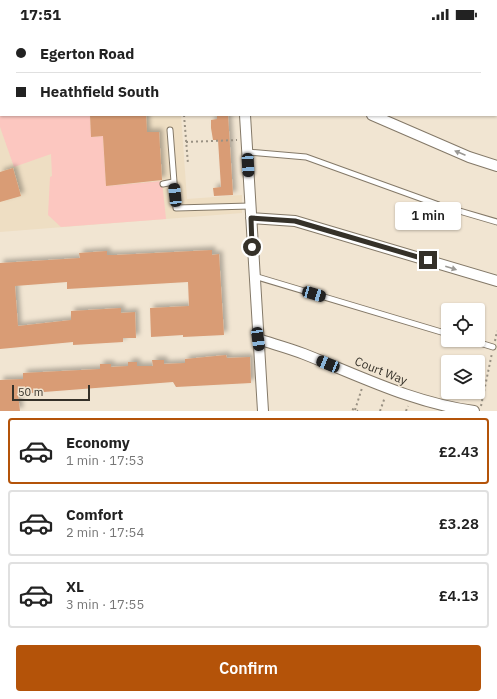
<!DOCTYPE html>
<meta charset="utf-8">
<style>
body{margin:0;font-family:"IBM Plex Sans",sans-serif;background:#f2f2f2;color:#222;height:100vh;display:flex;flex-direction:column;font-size:15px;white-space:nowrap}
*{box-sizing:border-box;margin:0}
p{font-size:13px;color:#767676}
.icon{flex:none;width:22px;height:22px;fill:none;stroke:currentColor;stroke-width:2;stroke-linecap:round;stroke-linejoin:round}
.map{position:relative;height:383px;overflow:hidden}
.sheet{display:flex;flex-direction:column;background:#fff;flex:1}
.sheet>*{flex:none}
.banner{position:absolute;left:0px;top:0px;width:497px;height:88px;box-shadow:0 1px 3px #0004;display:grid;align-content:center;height:88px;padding:0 16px;background:#fff}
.controls{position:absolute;left:441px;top:275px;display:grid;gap:8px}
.controls a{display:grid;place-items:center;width:44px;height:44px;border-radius:4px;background:#fff;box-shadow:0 1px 3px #0004;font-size:20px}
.scale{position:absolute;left:12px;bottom:10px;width:78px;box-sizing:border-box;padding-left:4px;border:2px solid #353129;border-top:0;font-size:11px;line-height:14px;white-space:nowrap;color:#353129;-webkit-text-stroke:3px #f1e5d2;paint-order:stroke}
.end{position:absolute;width:18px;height:18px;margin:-9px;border:5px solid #353129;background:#fff;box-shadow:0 0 0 2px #fff}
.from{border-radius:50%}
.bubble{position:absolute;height:28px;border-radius:4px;background:#fff;box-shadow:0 1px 3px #0004;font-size:13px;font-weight:600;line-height:28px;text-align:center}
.car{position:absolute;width:12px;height:24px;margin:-12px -6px;border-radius:5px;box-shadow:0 0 3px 1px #0007;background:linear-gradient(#222 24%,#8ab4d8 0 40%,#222 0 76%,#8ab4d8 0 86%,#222 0)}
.banner b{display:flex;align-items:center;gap:14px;height:38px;font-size:15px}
.banner b+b{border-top:1px solid #e0e0e0}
.banner i{width:10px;height:10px;background:#222}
ul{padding:7px 0 0;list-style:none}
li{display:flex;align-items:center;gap:12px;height:66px;margin:0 8px 6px;padding:0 8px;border:2px solid #e0e0e0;border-radius:4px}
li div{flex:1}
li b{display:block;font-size:15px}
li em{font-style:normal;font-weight:600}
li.current{border-color:#b45309}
li>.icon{width:36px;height:36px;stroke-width:1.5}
.action{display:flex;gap:8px;margin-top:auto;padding:8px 16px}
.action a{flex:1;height:46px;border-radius:4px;background:#b45309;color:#fff;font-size:16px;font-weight:600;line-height:46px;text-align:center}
.status{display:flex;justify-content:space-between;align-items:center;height:28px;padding:0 20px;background:#fff;direction:ltr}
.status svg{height:11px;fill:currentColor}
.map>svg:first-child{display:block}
.built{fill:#eedec3}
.green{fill:#fcc7c0}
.building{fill:#d99c75;filter:url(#shadow)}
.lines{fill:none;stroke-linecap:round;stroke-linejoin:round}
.service-casing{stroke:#847968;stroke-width:7}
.minor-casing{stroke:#847968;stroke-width:12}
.path{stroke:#999183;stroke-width:2;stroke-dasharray:2 3;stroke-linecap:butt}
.service{stroke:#fff;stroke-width:5}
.minor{stroke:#fff;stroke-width:10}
.oneway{fill:#9a9894}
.route{stroke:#353129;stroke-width:5}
.labels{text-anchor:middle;stroke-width:3.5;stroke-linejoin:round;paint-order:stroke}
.street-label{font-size:12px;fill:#353129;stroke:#f1e5d2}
</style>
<div class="status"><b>17:51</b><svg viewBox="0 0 49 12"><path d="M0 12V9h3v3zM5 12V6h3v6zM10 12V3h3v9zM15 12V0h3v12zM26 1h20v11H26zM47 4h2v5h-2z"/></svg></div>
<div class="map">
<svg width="497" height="383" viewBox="0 0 497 383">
<defs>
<filter id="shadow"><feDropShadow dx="3.5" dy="-3.5" stdDeviation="2" flood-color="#0004"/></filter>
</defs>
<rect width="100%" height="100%" fill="#f1e5d2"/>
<path class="built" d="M0,0H176L1,1V87H181L187,171L242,167V185L0,204Z"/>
<path class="green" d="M0,20L1,87H90L91,109L103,108L106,158L162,153L166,191L61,199L48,187L50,149L52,148L51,126L14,139L0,99Z"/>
<path class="building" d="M90,87H146L147,104H159L162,152L106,158L103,108L91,109Z
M217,87H228L233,167L214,168L213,160L221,159L218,112H213L211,100V92L217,91Z
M13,140L21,168L0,174V144Z
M212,222V227L219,226L224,307L183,309V307L151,309L150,280L189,278L188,254L67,261V254L15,258L18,298L71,292V283L121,280V285L135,284L136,310H123V314L73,317V314L0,321V235L80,230L79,225L107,223V227H116Z
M226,327L227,330L250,329L251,355L176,359L173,354L18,366L20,383H0V352L23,351V345L100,341V336H111V339L128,338V334H137V338H153L152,332H164V336L185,335V331Z"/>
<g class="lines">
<g class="service-casing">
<path id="service" d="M313,0L318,1
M300,1L301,0
M496,76H497
M170,102L176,180L250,178
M247,124L306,129L439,177L497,194
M163,156L173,154
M254,248L448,306
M470,312L493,319"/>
</g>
<g class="minor-casing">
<path id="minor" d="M240,0V1
M481,0L483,1
M496,8H497
M245,87L263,383
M372,87L469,129L497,138
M251,190L295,193L497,253
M258,311C273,316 289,320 304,326C360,348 413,375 474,383"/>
</g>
<path class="path" d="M158,1L159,0
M180,1V0
M184,87L188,136
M186,114L237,112
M495,313L497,303
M481,378L492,325
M352,381L358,383
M355,382L362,360
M380,383L385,369
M406,383L408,378"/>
<use href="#service" class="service"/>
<use href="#minor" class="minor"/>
</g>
<defs><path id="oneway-solid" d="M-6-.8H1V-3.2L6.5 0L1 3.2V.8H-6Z"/></defs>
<g class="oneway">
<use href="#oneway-solid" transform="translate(460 125) rotate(-157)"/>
<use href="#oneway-solid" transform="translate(451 240) rotate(17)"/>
</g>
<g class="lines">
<path class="route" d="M252,219L251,190L295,193L428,232"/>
</g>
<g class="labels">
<g class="street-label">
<text transform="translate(381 343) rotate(22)" y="4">Court Way</text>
</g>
</g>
</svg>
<div class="controls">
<a><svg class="icon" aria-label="locate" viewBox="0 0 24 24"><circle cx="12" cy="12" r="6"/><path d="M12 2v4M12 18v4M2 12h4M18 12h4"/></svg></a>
<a><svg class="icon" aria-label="layers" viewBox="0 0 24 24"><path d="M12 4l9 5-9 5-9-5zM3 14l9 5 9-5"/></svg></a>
</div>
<div class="scale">50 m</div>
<i class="end from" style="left:252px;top:219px"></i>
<i class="end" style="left:428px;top:232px"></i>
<div class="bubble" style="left:395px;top:174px;width:66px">1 min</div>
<i class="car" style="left:248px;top:137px;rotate:177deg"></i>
<i class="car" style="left:175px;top:167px;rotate:354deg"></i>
<i class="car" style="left:314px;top:266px;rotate:106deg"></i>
<i class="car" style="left:258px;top:311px;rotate:172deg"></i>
<i class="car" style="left:328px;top:336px;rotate:292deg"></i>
<div class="banner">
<b><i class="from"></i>Egerton Road</b>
<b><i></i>Heathfield South</b>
</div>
</div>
<section class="sheet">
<ul>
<li class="current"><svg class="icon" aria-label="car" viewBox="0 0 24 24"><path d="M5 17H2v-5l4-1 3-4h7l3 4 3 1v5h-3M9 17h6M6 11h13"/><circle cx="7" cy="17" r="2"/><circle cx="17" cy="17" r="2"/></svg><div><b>Economy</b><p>1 min · 17:53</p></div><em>£2.43</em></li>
<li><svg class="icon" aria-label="car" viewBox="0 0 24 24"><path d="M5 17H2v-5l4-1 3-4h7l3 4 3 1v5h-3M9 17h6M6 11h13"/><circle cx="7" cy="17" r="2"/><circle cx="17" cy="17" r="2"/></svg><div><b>Comfort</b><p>2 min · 17:54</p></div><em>£3.28</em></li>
<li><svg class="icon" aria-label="car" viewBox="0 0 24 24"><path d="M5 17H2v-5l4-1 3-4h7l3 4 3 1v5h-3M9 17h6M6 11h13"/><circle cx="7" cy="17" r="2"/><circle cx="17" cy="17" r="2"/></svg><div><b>XL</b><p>3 min · 17:55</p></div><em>£4.13</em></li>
</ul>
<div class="action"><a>Confirm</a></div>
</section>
